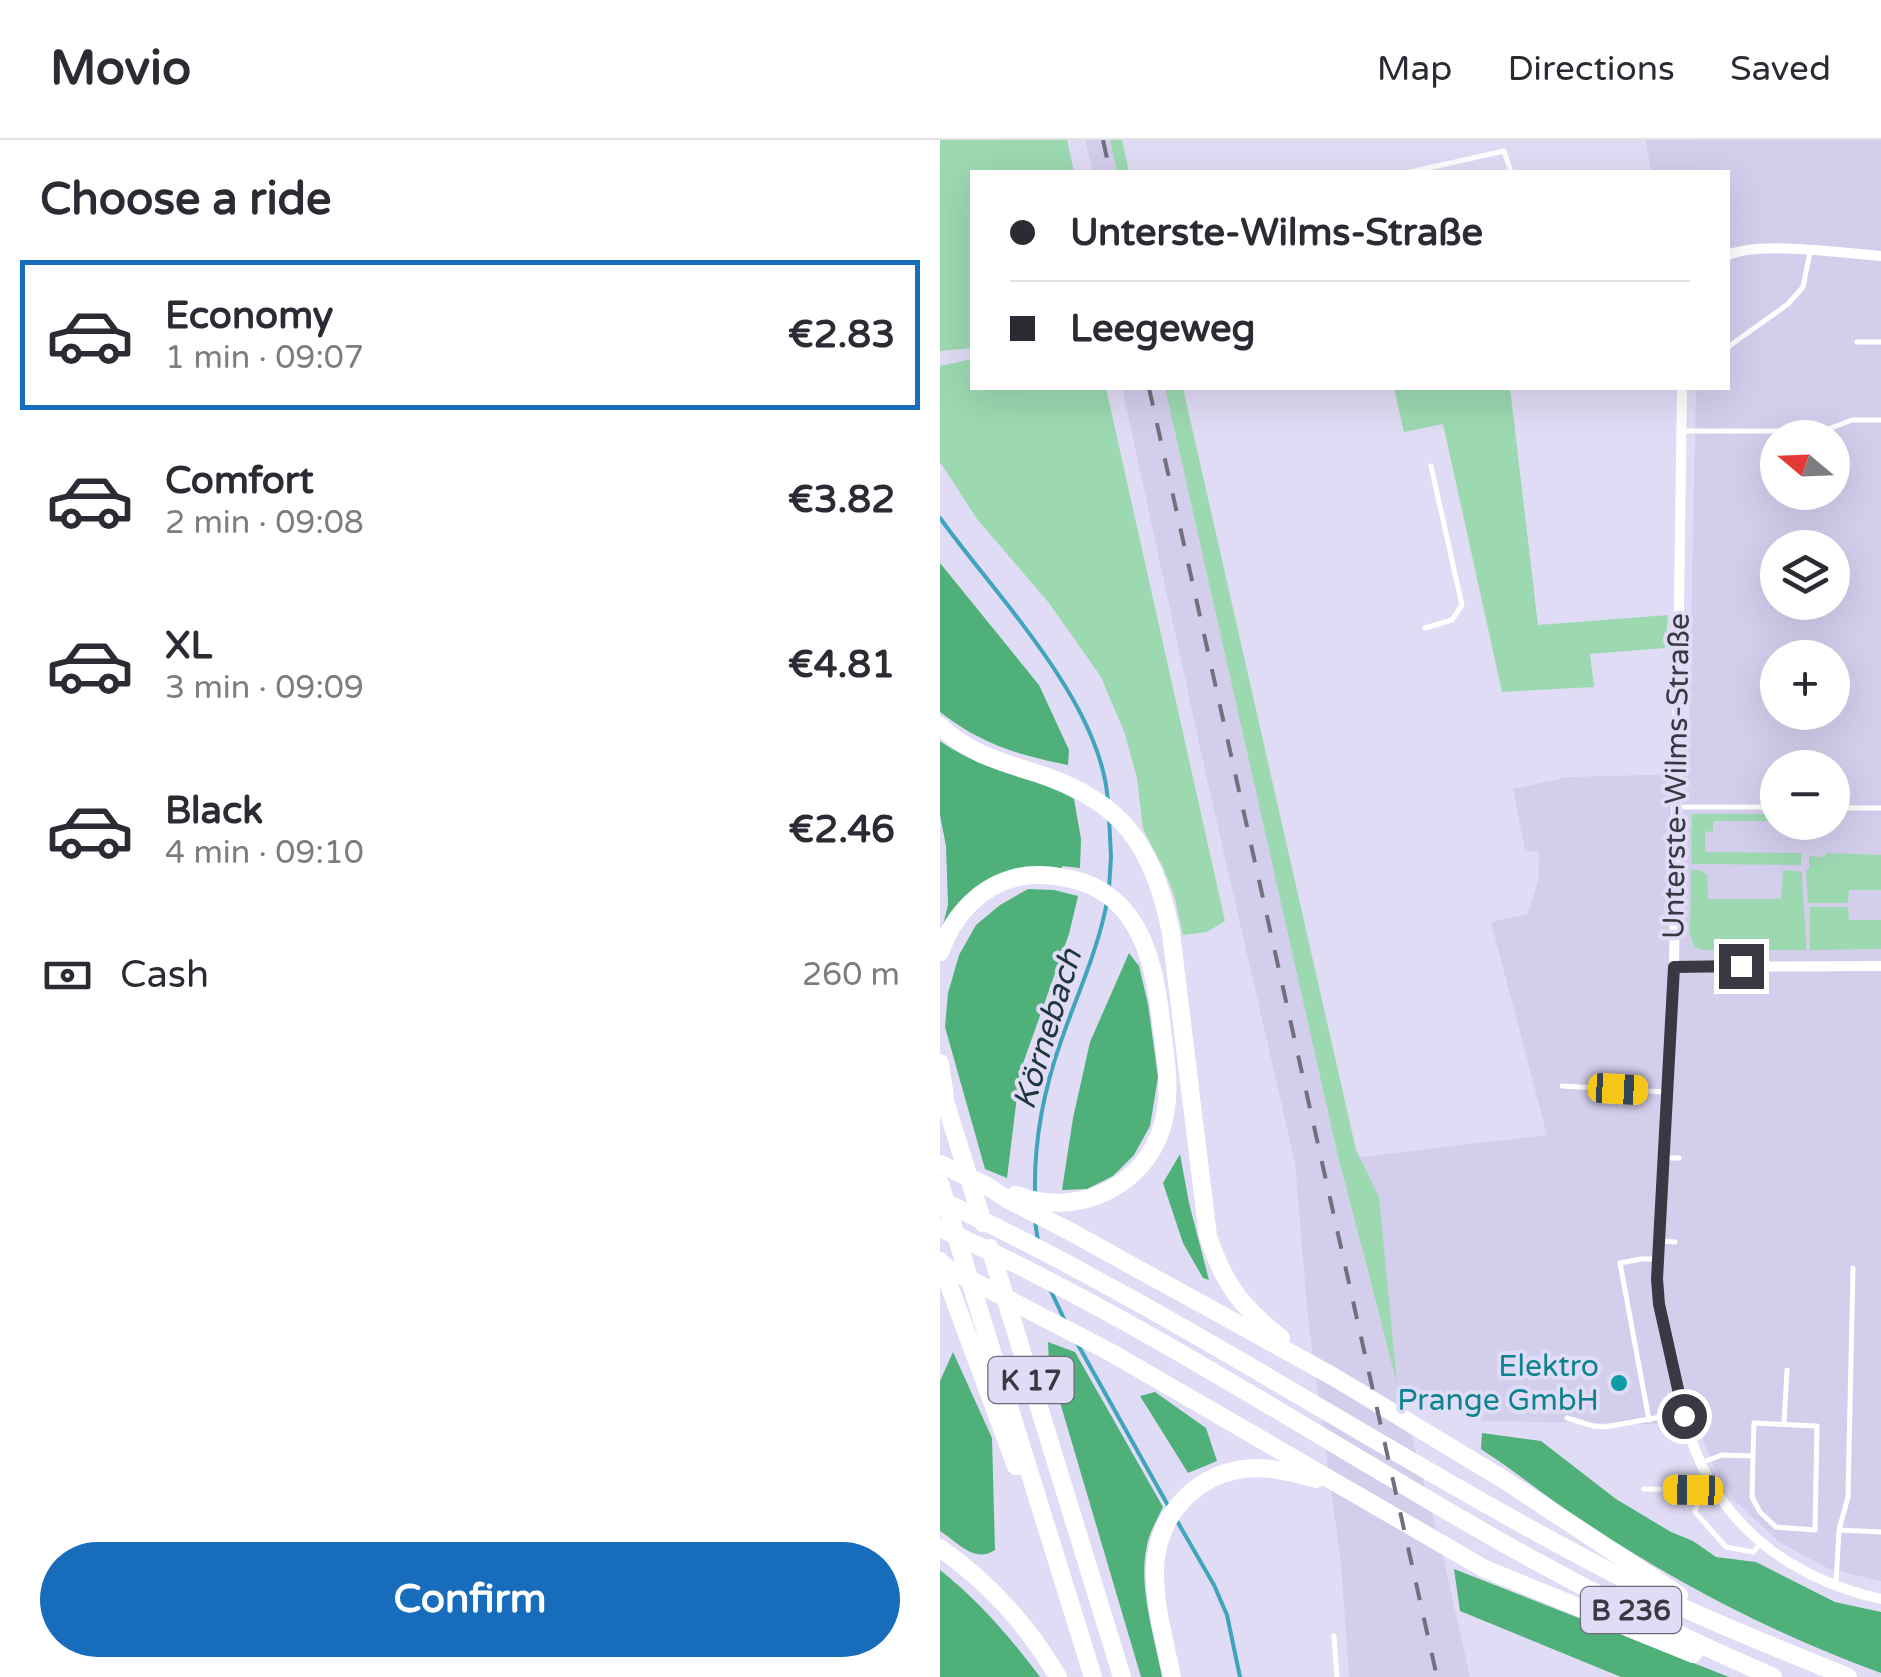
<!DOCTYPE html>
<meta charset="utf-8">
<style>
body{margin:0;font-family:"Varela Round",sans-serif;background:#f7f7f7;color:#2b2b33;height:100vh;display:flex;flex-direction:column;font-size:38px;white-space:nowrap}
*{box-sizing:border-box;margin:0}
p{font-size:32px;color:#7c7c81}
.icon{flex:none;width:55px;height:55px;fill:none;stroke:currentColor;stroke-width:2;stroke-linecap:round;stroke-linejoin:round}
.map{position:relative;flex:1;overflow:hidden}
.panel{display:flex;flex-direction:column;background:#fff;width:940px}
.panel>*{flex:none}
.top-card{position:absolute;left:30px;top:30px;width:760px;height:220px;border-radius:0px;box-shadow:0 10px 40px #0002;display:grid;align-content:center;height:220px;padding:0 40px;background:#fff}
.needle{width:65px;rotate:289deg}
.tools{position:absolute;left:820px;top:280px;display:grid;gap:20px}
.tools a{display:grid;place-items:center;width:90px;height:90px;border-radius:50%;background:#fff;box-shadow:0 10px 40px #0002;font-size:50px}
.end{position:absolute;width:45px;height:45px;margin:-22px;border:12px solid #3a3842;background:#fff;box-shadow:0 0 0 5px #fff}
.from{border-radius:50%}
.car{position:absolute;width:30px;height:60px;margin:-30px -15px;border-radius:12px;box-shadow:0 0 8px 2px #0007;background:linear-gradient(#f5c518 24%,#345 0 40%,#f5c518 0 76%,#345 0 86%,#f5c518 0)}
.top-card b{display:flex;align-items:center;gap:35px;height:95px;font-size:38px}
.top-card b+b{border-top:2px solid #e1e1e2}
.top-card i{width:25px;height:25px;background:#2b2b33}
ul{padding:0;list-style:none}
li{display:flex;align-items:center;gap:30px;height:150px;margin:0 20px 15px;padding:0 20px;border:5px solid transparent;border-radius:0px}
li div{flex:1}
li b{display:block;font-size:38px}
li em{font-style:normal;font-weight:800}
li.selected{border-color:#176dbb}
li>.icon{width:90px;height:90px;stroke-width:1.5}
h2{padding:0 40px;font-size:45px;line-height:120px}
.pay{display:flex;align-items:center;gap:25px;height:110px;padding:0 40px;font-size:38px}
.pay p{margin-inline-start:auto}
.cta{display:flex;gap:20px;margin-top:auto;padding:20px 40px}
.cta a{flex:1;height:115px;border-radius:60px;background:#176dbb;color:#fff;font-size:40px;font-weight:800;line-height:115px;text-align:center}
header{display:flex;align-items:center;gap:60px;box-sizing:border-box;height:140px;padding:0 50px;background:#fff;border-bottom:2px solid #e1e1e2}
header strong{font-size:48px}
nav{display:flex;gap:55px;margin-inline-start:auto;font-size:35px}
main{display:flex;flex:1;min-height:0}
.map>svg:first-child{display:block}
.built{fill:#d4ceed;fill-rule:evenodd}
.green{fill:#9cd9b1}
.forest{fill:#4fb179}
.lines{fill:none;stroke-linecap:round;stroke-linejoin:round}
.stream{stroke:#3fa4bc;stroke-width:4}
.lane{stroke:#fff;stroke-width:5}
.street{stroke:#fff;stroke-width:10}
.highway{stroke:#fff;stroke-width:18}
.rail{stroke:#726f7e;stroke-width:4;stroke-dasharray:18 18;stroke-linecap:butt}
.route{stroke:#3a3842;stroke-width:12}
.culture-dot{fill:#0f9aa8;stroke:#e1dcf5;stroke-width:4}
.labels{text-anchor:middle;stroke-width:8;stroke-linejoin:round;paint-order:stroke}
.shield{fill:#e1dcf5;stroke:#6c6978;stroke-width:2.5}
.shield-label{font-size:28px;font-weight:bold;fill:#3a3842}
.street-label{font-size:30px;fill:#3a3842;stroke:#e1dcf5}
.culture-label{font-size:30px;fill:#0d838f;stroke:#e1dcf5;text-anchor:end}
.water-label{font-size:32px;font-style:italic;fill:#1e363b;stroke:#e1dcf5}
</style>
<header>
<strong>Movio</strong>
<nav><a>Map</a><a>Directions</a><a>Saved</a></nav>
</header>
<main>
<section class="panel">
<h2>Choose a ride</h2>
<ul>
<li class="selected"><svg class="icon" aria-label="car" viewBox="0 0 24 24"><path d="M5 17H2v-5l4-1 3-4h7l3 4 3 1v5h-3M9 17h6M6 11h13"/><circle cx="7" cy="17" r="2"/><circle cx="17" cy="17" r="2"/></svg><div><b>Economy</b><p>1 min · 09:07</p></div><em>€2.83</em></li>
<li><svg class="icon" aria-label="car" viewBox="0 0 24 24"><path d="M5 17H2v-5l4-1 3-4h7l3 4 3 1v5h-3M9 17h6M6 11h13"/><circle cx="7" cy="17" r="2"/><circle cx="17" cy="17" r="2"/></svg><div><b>Comfort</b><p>2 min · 09:08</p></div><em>€3.82</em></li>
<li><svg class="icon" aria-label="car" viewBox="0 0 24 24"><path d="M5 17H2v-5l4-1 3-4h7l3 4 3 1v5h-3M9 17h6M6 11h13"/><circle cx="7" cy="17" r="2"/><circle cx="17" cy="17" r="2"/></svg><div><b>XL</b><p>3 min · 09:09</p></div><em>€4.81</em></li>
<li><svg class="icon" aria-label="car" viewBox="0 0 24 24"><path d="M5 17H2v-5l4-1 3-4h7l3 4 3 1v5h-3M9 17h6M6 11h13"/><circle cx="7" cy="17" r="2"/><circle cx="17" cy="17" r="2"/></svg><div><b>Black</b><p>4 min · 09:10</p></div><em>€2.46</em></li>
</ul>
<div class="pay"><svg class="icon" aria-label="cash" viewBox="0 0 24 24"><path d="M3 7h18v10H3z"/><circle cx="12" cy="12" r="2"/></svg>Cash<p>260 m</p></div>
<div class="cta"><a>Confirm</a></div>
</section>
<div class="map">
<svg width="941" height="1537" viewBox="0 0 941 1537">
<rect width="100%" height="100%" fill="#e1dcf5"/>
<path class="built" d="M145,0H170L177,32H153Z
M706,0H941V1441L889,1429L839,1402L794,1360L772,1323L758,1285L541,1281L540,1265L463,1262L504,1421L530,1537H409L401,1424L368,1179L355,1023L266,635L182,248H225L397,1012L442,1187L411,1018L607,995L551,782L588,774L598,741L599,712L585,711L573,649L628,637L748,634L756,248H788V32H711ZM838,298H892V352H838ZM838,408H892V462H838ZM838,518H892V572H838ZM838,628H892V682H838Z"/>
<path class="green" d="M0,0H127L134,32H32V208L0,211Z
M170,0H182L189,32H177Z
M32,219V248H166L285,781L267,792L243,795L234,755L223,727L203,689L197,638L185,594L161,537L109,463L37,379L0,322V226Z
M225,248H243L416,1010L439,1057L457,1244L397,1012Z
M454,248H570L598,485L728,475L725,508L650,514L654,547L562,552L503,284L464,292Z
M752,674H837V681H773V691L765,692V712L861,713V725L753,724L751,722Z
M886,713L941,715V750H909L908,763H868L866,731L869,728V716L885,717Z
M751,730H760L767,735L768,759H841L843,730L862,732C862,759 866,782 866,810H763L754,807L750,795Z
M870,767H908L909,780H941V809L870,810Z"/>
<path class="forest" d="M0,423L99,545L129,610L128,625C78,615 41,604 0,572Z
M0,601C40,630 91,635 134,659L141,699L140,728L122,726V728H87L3,785L8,765L6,706L0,675Z
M88,749L114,750L138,756L129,794L80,932L67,1038L45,1029L5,887L8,853L19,815L36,785L60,765Z
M189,813L199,826L208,864L218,937L210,986L194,1015L173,1036L147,1049L122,1050L133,978L150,902Z
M240,1014L249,1063L269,1140L263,1138L243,1103L223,1043Z
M108,1202L135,1212L223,1367C216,1381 208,1395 206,1411C199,1449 215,1499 222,1537H201L109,1225Z
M13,1212L52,1298L55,1410C34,1424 18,1402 0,1391V1241Z
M215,1252L266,1288L277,1321L248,1333L200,1256Z
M542,1293L601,1301L676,1359L731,1392L753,1401L776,1417L816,1422L895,1462L941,1472V1533C833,1494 731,1440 635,1376C603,1354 573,1330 541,1309Z
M514,1429L789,1537H681L520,1471Z
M0,1430C38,1460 71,1498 100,1537H0Z"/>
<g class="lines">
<path class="stream" d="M0,378C56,456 163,564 168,663
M169,677L171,717L169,748
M95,1052C94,1000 104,949 121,901C137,855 158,810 167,762
M95,1081L98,1101
M110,1149L125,1181
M137,1203L230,1369
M237,1381L274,1445L287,1475L300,1537"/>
<path class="lane" d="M470,32L564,11L571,32
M917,202H941
M788,207L848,164L863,147L870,112
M741,291H883L912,280H941
M485,488L512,480L522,465L491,326
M739,667H838
M892,668H941
M622,946L725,952
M724,1018H739
M722,1101L735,1102
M627,1278L653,1286L665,1287L743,1273
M709,1280L680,1123L701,1119H717
M844,1284L847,1230
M763,1322L782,1315L813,1316L814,1283L877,1286L875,1390L836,1387L820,1372L812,1357L813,1316
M770,1342L761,1349L755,1372L786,1407L813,1412L821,1403
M704,1349L753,1350L760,1352
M899,1390L941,1392
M896,1444L899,1390L908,1357L913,1128
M394,1496L397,1537"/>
<path class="street" d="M788,115C822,101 901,113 941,116
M742,248L734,827L717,1139C720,1170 727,1200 734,1230C740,1258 745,1286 756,1312C789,1394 858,1440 941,1459
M734,827L941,826"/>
<path class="highway" d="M0,586C30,614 58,621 96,633C182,660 214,706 231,793L268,1096C284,1144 301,1167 341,1198
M0,812C13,776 39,746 78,737C95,733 113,735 131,739C203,755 215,827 222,889C226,921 232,954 222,987C204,1048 135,1078 76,1055
M0,923L5,957
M0,945L43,1083
M0,1024L47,1046L67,1059L131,1092L394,1237L566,1341L739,1455
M0,1044L153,1537
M0,1060C239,1172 457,1323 692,1443C762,1479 835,1507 908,1537
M0,1088C191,1174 367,1291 549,1395C640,1447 736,1495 833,1537
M50,1108L182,1537
M0,1121L76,1326
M0,1124L170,1212L545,1429L753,1514
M0,1408C48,1442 89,1487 118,1537
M232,1537C225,1502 214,1465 215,1429C217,1373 259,1330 315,1328C336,1328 356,1333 376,1339"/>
<path class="rail" d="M163,0L170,32
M209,248L497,1537"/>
</g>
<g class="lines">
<path class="route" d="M744,1276L719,1164L717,1139L734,827L801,826"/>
</g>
<circle class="culture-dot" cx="679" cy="1243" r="10"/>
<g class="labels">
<g class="shield">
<rect x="48.5" y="1217" width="85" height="46" rx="8"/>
<rect x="641" y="1447" width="100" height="46" rx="8"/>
</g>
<g class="shield-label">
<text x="91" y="1250">K 17</text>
<text x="691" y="1480">B 236</text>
</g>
<g class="street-label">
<text transform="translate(736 636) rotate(-89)" y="10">Unterste-Wilms-Straße</text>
</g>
<g class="culture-label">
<text x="659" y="1236">Elektro<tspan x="659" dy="34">Prange GmbH</tspan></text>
</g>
<g class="water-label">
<text transform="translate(107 889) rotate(-73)" y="11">Körnebach</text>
</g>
</g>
</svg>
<div class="tools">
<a><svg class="needle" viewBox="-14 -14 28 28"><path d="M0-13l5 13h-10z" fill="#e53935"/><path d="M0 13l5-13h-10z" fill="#7c7c81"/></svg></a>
<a><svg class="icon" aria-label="layers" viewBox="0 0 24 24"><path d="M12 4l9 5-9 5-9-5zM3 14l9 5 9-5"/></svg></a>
<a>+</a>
<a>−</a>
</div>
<i class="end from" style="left:744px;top:1276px"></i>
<i class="end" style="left:801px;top:826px"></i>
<i class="car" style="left:678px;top:949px;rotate:93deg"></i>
<i class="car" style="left:753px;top:1350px;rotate:271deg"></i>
<div class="top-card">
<b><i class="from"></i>Unterste-Wilms-Straße</b>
<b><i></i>Leegeweg</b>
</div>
</div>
</main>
